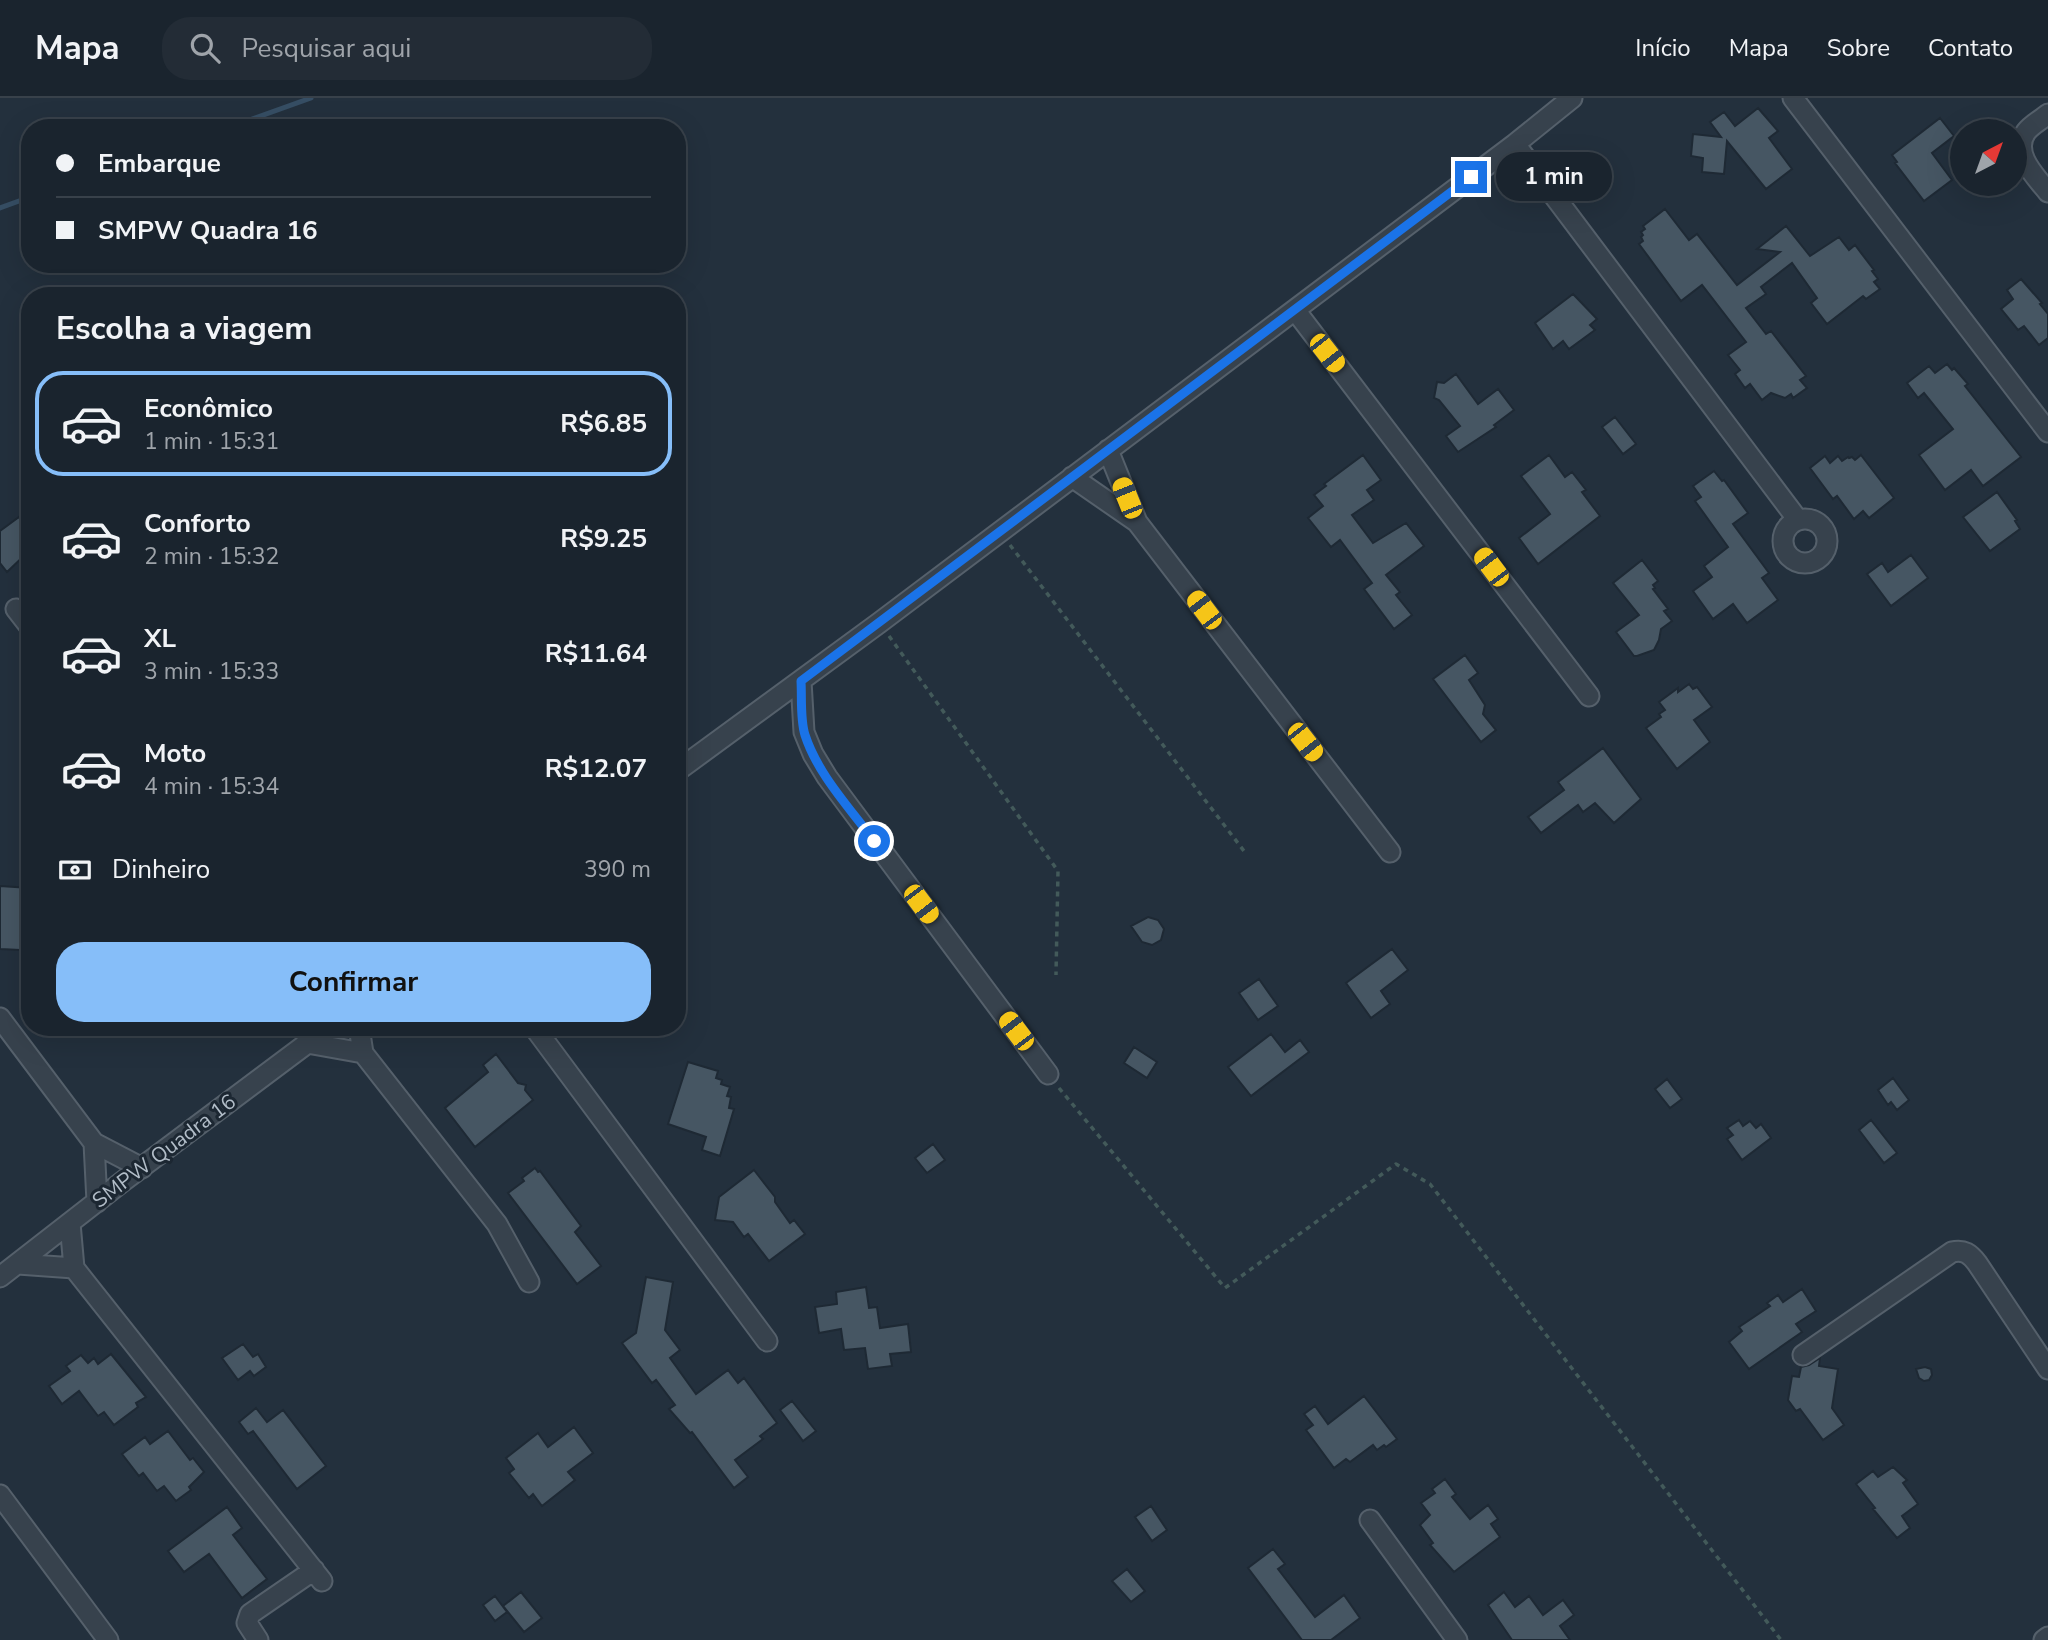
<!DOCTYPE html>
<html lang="pt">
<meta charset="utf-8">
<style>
body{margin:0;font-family:"Nunito Sans",sans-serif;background:#232c36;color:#f1f3f6;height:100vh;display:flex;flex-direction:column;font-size:26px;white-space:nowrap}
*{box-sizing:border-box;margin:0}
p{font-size:23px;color:#9fa4aa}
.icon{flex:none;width:38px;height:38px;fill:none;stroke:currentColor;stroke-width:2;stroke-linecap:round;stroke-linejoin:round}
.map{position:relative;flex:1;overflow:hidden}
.side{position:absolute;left:21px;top:189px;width:665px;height:749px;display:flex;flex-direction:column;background:#1a242e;border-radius:28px;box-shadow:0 7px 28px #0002,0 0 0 2px #38414a}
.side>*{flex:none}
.top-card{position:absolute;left:21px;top:21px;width:665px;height:154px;border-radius:28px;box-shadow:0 7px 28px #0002,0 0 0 2px #38414a;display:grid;align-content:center;height:154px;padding:0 35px;background:#1a242e}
.needle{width:46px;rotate:41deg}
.tools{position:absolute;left:1950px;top:21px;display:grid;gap:14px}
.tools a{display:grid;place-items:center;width:77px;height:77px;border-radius:50%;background:#1a242e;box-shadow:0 7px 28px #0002,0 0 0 2px #38414a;font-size:35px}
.end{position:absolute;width:32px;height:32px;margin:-16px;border:9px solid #1a73e8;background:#fff;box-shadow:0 0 0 4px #fff}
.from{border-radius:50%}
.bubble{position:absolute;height:49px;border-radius:24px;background:#1a242e;box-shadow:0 7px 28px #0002,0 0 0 2px #38414a;font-size:23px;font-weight:700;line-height:49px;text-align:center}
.car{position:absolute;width:21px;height:42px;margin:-21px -10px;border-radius:9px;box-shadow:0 0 5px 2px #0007;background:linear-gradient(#f5c518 24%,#345 0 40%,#f5c518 0 76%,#345 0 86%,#f5c518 0)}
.top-card b{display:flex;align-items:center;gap:24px;height:66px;font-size:26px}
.top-card b+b{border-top:2px solid #38414a}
.top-card i{width:18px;height:18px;background:#f1f3f6}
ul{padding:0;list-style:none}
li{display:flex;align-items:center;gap:21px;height:105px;margin:0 14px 10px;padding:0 21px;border:4px solid transparent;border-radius:28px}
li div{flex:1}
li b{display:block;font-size:26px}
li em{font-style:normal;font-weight:700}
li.current{border-color:#86bef9}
li>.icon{width:63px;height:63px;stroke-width:1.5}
h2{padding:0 35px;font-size:32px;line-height:84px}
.pay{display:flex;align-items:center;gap:18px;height:77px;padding:0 35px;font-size:26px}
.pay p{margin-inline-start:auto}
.primary-button{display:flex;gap:14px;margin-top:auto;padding:14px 35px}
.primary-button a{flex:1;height:80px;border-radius:28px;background:#86bef9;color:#111;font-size:28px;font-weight:700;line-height:80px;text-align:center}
header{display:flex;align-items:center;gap:42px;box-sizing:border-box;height:98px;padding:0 35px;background:#1a242e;border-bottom:2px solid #38414a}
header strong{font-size:33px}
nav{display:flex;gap:38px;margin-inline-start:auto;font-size:24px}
.search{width:490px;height:63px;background:#232c36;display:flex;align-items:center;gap:18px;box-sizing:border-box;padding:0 24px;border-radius:28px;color:#9fa4aa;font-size:26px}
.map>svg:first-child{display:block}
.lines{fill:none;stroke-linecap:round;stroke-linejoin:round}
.stream{stroke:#364e64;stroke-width:5}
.building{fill:#465663;stroke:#1e2934;stroke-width:2}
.minor-casing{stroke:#55606b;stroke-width:23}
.path{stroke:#435a5a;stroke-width:3.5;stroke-dasharray:5 5;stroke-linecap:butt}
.minor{stroke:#37424d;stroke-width:19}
.route{stroke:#1a73e8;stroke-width:9}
.labels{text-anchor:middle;stroke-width:6;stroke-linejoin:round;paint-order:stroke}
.street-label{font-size:21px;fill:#b2bdc8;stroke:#1c2732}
</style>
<header>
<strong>Mapa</strong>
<div class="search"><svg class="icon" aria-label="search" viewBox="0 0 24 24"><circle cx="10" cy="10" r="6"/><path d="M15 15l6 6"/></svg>Pesquisar aqui</div>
<nav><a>Início</a><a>Mapa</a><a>Sobre</a><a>Contato</a></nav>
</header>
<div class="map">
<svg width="2048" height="1542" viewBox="0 0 2048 1542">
<rect width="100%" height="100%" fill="#23303d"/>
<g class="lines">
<path class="stream" d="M227,30L311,0
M0,110L30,99"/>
</g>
<path class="building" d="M1758,10L1778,33L1769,40L1792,71L1766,91L1727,43L1724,76L1702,74L1703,60L1691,58L1693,36L1721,39L1710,24L1724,14L1735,28Z
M1940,20L1954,38L1932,55L1952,82L1924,103L1895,65L1897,64L1892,57Z
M1665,111L1689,142L1697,136L1737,187L1780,154L1757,151L1786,128L1810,158L1839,139L1849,152L1855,147L1874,172L1872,173L1878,181L1874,184L1880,191L1866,201L1863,198L1827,226L1811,205L1817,200L1792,165L1761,189L1766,196L1746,210L1766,236L1771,233L1806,278L1800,282L1807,290L1793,300L1791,296L1785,300L1771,295L1762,302L1750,286L1745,290L1735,276L1740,272L1728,257L1746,244L1702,187L1681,203L1639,146L1643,143L1641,139L1643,137L1641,134L1645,131L1643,128Z
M2021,181L2042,205L2040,206L2048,216V240L2039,247L2024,228L2018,232L2001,211L2013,201L2007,192Z
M1573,196L1597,221L1590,227L1595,232L1569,251L1563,243L1553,251L1535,225Z
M1947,266L1952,272L1954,270L1968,286L1965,288L2021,359L1983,388L1971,372L1945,392L1919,357L1953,331L1924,295L1918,300L1907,285L1929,268L1935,275Z
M1456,276L1478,306L1498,291L1514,312L1494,327L1496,329L1458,354L1446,338L1460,328L1439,302L1434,300L1437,284L1444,285Z
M1615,319L1636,346L1623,356L1602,329Z
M1363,357L1381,382L1367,392L1374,402L1352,417L1373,445L1406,425L1424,448L1386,477L1400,494L1396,497L1412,517L1394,531L1364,491L1372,485L1340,442L1331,449L1308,420L1323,408L1314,397L1326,388L1324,386Z
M1549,357L1565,379L1572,374L1586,392L1582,394L1600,418L1538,466L1519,440L1550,416L1521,378Z
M1861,357L1894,400L1869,420L1863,413L1854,421L1837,398L1833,401L1810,370L1825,358L1830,365L1838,358L1842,363L1848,359L1849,360L1852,359L1855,362Z
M1714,373L1722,383L1724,382L1748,415L1733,426L1769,475L1762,480L1778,502L1747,525L1733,506L1713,521L1693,493L1712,479L1704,468L1728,449L1695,403L1701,399L1693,388Z
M1997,394L2017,422L2015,423L2020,431L1990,453L1963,419Z
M19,419L23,425L30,420V452L7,474L0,465V433Z
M1911,457L1928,480L1891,508L1867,476L1882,465L1888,474Z
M1642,462L1658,483L1653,487L1655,490L1653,491L1668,511L1664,513L1672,523L1661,531L1659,542L1654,552L1637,558H1634L1616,534L1639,517L1613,485Z
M1465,557L1478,575L1469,582L1485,607L1483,616L1496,632L1481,644L1433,581Z
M1689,586L1693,591L1697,589L1712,609L1694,622L1710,644L1677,671L1646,630L1661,619L1659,616L1665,612L1659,604L1678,590V594Z
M1603,650L1641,701L1614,725L1595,705L1583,714L1578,707L1541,735L1528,719L1564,692L1558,684Z
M0,788L30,790V827H22L20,852L0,851Z
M1148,819L1158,822L1164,831L1161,842L1152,847L1142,844L1131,828Z
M1392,851L1408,872L1381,893L1390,906L1371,920L1346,885Z
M1259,881L1278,908L1258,922L1239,895Z
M1271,936L1285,954L1300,942L1309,954L1251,998L1228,969Z
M1134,949L1157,964L1147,980L1124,965Z
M496,956L518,985L526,987L525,992L533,1002L475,1049L445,1010L488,974L483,967Z
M688,964L718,973L716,980L722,982L721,986L730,989L727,998L731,999L729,1010L734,1011L720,1058L702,1052L706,1039L668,1026Z
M1893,980L1909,1002L1897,1012L1891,1004L1888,1007L1878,992Z
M1667,981L1682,1001L1670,1010L1655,991Z
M1739,1022L1743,1028L1750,1023L1756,1030L1761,1026L1771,1040L1742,1062L1727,1041L1733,1037L1727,1030Z
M1871,1022L1897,1055L1884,1065L1859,1032Z
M933,1046L945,1062L927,1075L915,1060Z
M535,1070L538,1074L540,1073L581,1128L575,1134L601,1168L577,1186L508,1095L524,1083L522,1080Z
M754,1072L775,1099V1104L790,1125L794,1122L805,1136L769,1163L748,1136L744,1139L733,1124L715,1122L719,1099Z
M646,1179L673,1184L665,1232L680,1252L670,1260L696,1296L728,1272L738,1285L744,1280L777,1325L760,1338L763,1341L735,1362L748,1379L734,1390L692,1334L690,1335L669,1311L675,1307L656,1282L652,1285L622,1245L636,1235Z
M866,1189L869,1210L877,1209L880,1230L908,1226L911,1254L890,1256L892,1268L868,1271L865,1250L844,1252L841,1231L819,1235L815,1209L837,1206L836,1194Z
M1802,1191L1816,1213L1796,1226L1802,1234L1749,1271L1729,1244L1742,1233L1739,1229L1770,1208L1767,1205L1778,1197L1783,1204Z
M243,1246L253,1259L258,1256L266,1269L254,1278L250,1273L238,1282L222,1260Z
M111,1256L146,1299L136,1305L138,1309L114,1327L104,1314L98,1318L79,1293L62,1306L49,1288L70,1273L66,1268L81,1257L88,1265L94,1260L98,1266Z
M1820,1260L1819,1268L1838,1271L1832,1310L1844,1327L1823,1342L1800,1311L1796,1313L1788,1302L1792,1278L1799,1279L1801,1269L1809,1267Z
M1925,1269L1931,1271L1932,1277L1929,1282L1924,1283L1919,1280L1916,1271Z
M1364,1298L1397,1341L1386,1349L1384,1347L1377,1352L1373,1347L1350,1364L1346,1361L1334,1370L1306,1332L1313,1327L1304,1316L1315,1308L1328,1326Z
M792,1303L816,1333L803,1343L780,1312Z
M256,1310L267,1324L283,1312L326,1368L297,1391L253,1333L248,1336L239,1324Z
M574,1329L593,1355L568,1374L575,1382L542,1408L533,1396L529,1400L509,1375L514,1371L506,1360L538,1335L548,1349Z
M168,1333L190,1362L193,1360L204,1374L189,1389L191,1392L176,1403L164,1388L157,1393L143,1375L139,1378L122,1356L145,1339L150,1346Z
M1893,1369L1907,1382L1903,1385L1918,1406L1902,1418L1910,1430L1897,1440L1873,1411L1875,1410L1856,1386L1873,1373L1878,1379Z
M1445,1381L1456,1396L1452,1399L1470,1421L1488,1407L1498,1421L1491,1426L1500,1439L1454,1474L1430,1447L1433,1445L1420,1427L1430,1417L1421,1405L1435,1395L1432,1391Z
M1151,1408L1167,1432L1152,1443L1135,1419Z
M227,1409L242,1430L233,1437L267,1481L242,1500L209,1456L184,1474L168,1453Z
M1273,1451L1285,1466L1278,1471L1315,1519L1344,1497L1360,1520L1331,1542H1302L1248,1470Z
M1127,1471L1145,1493L1131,1504L1112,1483Z
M521,1494L542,1520L524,1534L503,1508Z
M1504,1494L1515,1509L1529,1498L1543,1517L1563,1502L1574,1517L1560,1528L1570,1542H1512L1488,1507Z
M495,1498L507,1514L495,1523L483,1507Z"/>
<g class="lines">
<g class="minor-casing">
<path id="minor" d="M1793,0L2048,334
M2048,16C2041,22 2031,27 2026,34C2011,55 2036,79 2048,94
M1515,46L1798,422
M1295,212L1589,598
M1108,352L1137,424L1390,754
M1072,379L1137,424
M1783 443a22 22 0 1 1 44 0a22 22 0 1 1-44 0Z
M16,511L30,529
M801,583L804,634L813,656L827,679L1048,976
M677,673L879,525L1515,46L1572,0
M0,920L94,1045L142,1070
M359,929L363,955L497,1126L529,1184
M534,929L767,1243
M307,940V945L363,955
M94,1045L97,1104
M70,1125L74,1170L322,1483
M18,1166L74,1170
M0,1179L122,1084L329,929
M1803,1257L1952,1154C1964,1151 1970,1156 1977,1165L2048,1271
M0,1397L108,1542
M1370,1422L1457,1542
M258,1542L247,1525L250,1516L314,1472
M2044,1542L2048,1539"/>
</g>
<path class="path" d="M1010,447L1244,753
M889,538L1058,773L1056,877
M1059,990L1225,1190L1396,1066L1430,1086L1781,1542"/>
<use href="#minor" class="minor"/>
</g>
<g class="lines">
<path class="route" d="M874,743C850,710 818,677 805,637C800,621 802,600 801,583L1471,79"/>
</g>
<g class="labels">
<g class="street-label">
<text transform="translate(164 1053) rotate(-37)" y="7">SMPW Quadra 16</text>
</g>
</g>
</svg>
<div class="tools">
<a><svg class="needle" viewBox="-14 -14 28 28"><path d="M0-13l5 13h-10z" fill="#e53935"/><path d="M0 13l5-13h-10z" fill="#9fa4aa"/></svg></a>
</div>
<i class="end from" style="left:874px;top:743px"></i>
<i class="end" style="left:1471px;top:79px"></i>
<div class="bubble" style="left:1496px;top:54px;width:116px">1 min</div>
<i class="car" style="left:1327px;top:255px;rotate:142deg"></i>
<i class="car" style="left:1127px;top:400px;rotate:338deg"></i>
<i class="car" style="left:1491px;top:469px;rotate:323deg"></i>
<i class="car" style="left:1204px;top:512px;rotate:323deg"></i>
<i class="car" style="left:1305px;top:644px;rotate:142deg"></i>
<i class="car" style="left:921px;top:806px;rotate:143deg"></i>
<i class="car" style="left:1016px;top:933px;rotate:323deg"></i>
<div class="top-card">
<b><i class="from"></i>Embarque</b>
<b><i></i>SMPW Quadra 16</b>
</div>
<section class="side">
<h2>Escolha a viagem</h2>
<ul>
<li class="current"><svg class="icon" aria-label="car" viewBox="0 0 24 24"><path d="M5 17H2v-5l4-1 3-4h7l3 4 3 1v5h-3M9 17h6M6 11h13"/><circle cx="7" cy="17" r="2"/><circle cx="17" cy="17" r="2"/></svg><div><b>Econômico</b><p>1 min · 15:31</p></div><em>R$6.85</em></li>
<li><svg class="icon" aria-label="car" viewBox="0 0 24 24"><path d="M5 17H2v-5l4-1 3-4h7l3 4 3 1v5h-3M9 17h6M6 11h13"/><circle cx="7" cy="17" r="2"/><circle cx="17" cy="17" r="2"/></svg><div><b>Conforto</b><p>2 min · 15:32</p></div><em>R$9.25</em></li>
<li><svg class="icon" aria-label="car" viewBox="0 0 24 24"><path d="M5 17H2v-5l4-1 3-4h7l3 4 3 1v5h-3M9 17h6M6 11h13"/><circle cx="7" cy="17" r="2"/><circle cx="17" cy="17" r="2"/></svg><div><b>XL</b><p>3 min · 15:33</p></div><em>R$11.64</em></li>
<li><svg class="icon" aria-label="car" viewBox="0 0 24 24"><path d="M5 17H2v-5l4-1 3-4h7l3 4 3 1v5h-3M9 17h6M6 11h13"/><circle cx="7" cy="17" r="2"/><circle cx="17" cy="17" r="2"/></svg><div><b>Moto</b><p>4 min · 15:34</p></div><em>R$12.07</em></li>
</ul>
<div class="pay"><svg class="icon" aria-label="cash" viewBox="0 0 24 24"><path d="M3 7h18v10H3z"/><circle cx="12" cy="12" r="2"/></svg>Dinheiro<p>390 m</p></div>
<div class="primary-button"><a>Confirmar</a></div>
</section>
</div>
